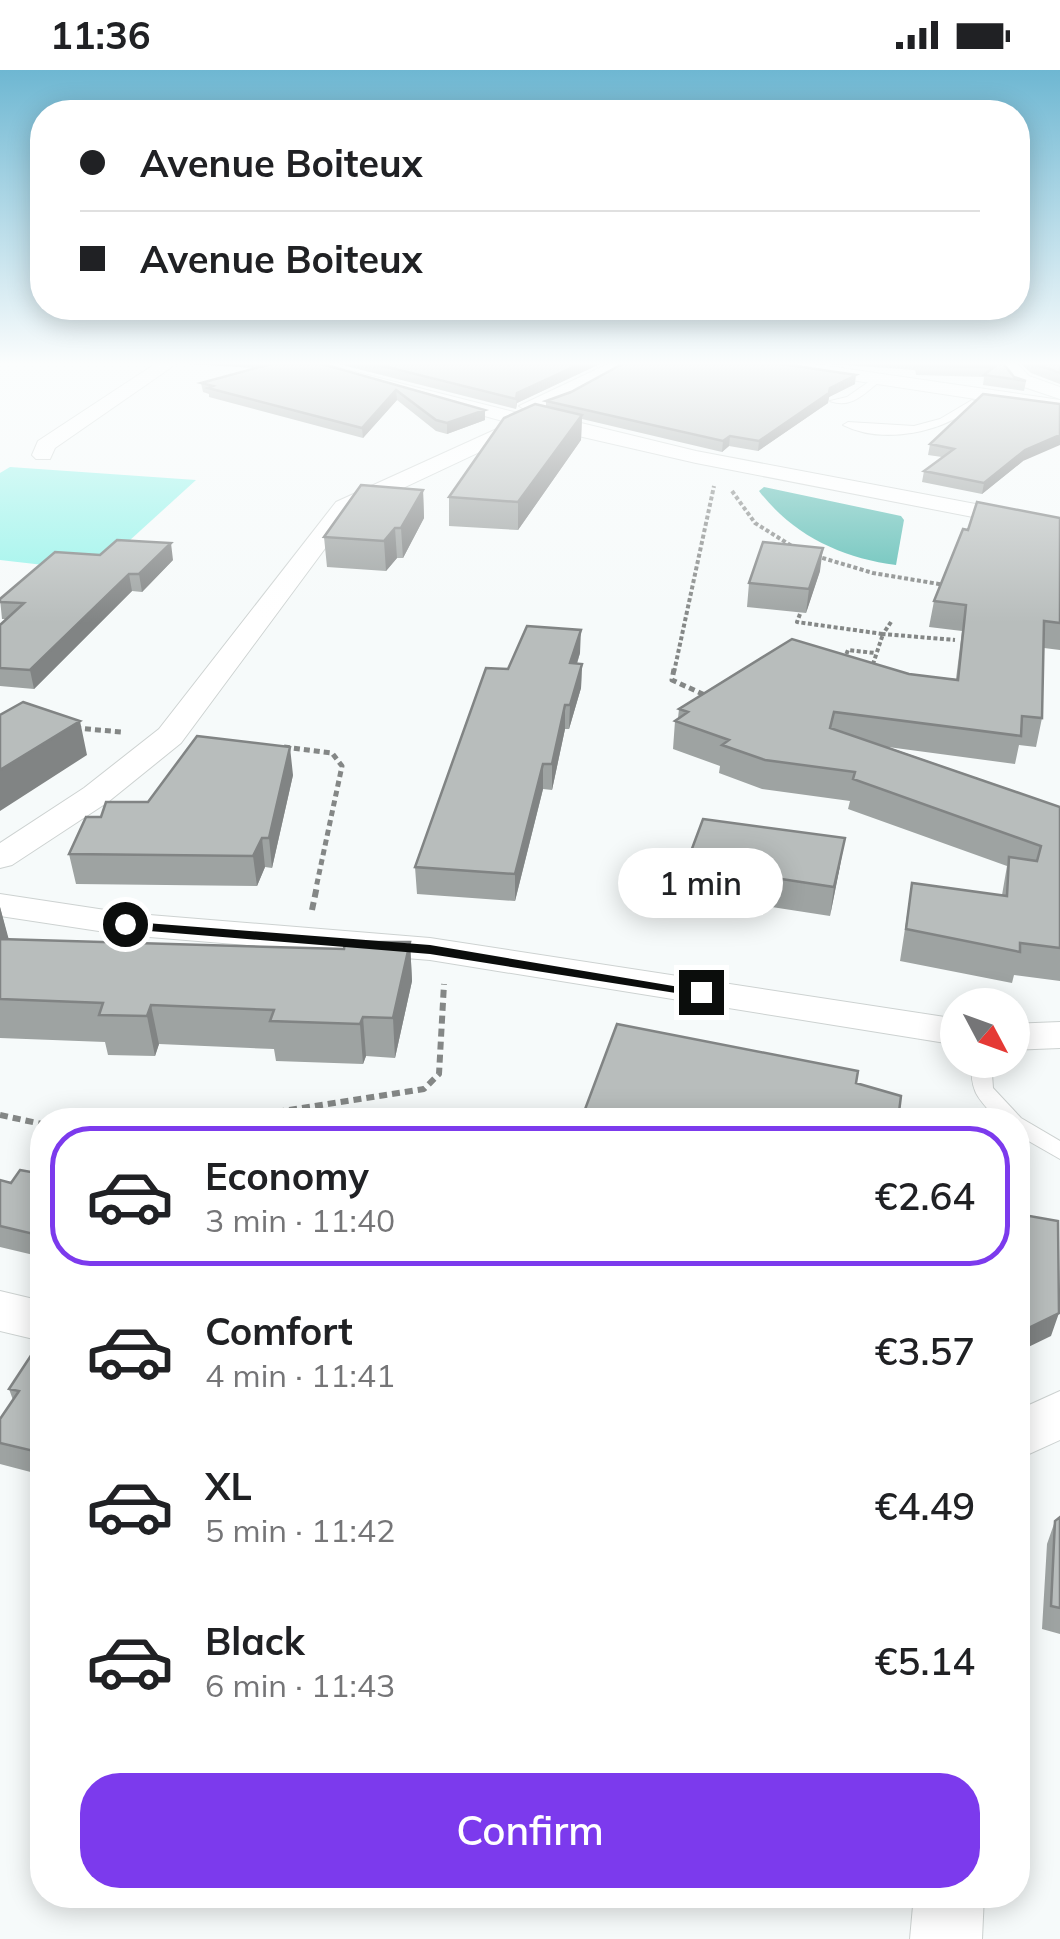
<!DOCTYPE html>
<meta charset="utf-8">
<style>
body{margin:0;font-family:Mulish,sans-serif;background:#f2f2f2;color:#202124;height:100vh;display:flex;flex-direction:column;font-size:38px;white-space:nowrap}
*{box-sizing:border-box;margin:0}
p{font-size:32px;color:#757577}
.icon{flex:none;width:55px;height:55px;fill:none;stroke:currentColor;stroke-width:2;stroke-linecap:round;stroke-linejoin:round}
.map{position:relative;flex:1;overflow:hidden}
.panel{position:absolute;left:30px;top:1038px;width:1000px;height:800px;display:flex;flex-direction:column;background:#fff;border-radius:40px;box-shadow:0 5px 25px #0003}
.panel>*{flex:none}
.hud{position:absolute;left:30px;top:30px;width:1000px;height:220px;border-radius:40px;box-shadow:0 5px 25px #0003;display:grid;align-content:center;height:220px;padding:0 50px;background:#fff}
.needle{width:65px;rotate:131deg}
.controls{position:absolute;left:940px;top:918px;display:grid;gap:20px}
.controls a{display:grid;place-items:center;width:90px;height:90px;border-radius:50%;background:#fff;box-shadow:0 5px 25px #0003;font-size:50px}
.end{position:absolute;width:45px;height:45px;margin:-22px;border:12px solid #0b0d0c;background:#fff;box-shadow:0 0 0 5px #fff}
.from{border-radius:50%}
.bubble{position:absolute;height:70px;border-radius:35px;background:#fff;box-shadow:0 5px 25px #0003;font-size:32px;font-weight:600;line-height:70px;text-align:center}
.hud b{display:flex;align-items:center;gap:35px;height:95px;font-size:38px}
.hud b+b{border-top:2px solid #e0e0e0}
.hud i{width:25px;height:25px;background:#202124}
ul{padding:18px 0 0;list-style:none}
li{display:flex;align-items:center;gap:30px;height:140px;margin:0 20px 15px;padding:0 30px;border:5px solid transparent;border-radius:40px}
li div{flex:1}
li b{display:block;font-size:38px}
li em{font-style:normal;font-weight:600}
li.on{border-color:#7c3aed}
li>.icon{width:90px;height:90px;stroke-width:1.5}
.action{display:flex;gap:20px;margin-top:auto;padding:20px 50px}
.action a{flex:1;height:115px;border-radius:40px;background:#7c3aed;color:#fff;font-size:40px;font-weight:600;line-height:115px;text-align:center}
.status{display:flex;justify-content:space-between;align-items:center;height:70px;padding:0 50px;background:#fff;direction:ltr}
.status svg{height:28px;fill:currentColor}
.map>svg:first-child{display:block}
.green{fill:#97f3ea}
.water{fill:#58bbb2}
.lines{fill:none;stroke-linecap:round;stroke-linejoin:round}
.lane-casing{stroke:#cdd2d1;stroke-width:2}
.street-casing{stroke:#cdd2d1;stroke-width:2}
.path-far2{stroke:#848786;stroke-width:4;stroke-dasharray:4 2.5;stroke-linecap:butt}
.path-far1{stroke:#848786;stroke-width:5;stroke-dasharray:6 4;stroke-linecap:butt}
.path{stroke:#848786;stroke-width:6;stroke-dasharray:8 5;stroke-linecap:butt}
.lane{fill:#fff;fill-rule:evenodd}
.street{fill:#fff;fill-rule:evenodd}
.wall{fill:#9ea3a2}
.shaded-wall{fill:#818484}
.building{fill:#b8bdbc;stroke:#818484;stroke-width:2.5}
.route{fill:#0b0d0c}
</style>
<div class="status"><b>11:36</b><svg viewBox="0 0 49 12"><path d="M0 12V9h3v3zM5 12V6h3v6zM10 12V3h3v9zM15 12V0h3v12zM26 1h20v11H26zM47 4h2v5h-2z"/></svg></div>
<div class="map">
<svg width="1060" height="1869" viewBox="0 0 1060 1869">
<rect width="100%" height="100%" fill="#f6fafa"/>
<path class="green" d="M10,397L196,410L96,501L0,490V403Z"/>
<path class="water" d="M764,417L901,446L904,450L896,495C841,488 793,465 759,421Z"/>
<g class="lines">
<g class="lane-casing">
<path id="lane" d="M877,306L880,311C864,324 851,339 830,331L847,327Z
M972,330L977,333C945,363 883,375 843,355L848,352L914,356L940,349Z
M971,990H991L993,1018L1021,1048L1060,1071V1089L1018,1065V1050H998C976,1026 971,1023 971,990Z"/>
</g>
<g class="street-casing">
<path id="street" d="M158,292H179L55,378L50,389H36L32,385L38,371Z
M287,292H316L522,344H544L696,381L1060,450V464L696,393L535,356L352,442L181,673L108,732L12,795L0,798V773L84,718L159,659L336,432L510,353Z
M612,292H634L569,329L529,342L519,336Z
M757,292H800L1060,330V342L766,297Z
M997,292H1015L1029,306L1060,317V329L1015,314Z
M0,824L125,843L430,868L958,949V975L430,890L125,865L0,846Z
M1060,952V978L1012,980V954Z
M0,1221L42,1231V1271L0,1261Z
M1060,1321V1370L1018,1389V1340Z
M914,1825H984L982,1869H910Z"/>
</g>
<path class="path-far2" d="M732,421L755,453L795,478
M816,486L873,503L945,515
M800,544L797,552L883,564L872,597
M891,552L883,564L955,570
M844,590L848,580L875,583
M674,602L714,416"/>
<path class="path-far1" d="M674,599L672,610L707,626
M75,658L122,662
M284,677L332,683L342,696L316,818"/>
<path class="path" d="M312,840L317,816
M0,1045L42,1054
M225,1050L424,1019L439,1004L444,914"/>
<use href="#lane" class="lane"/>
<use href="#street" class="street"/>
</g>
<path class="wall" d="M187,292H315L485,340V350L447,364L436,361L397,330L363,368L209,327V324L203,322L201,313L253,298L188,294Z
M330,292H604L517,333L516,339Z
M801,292H1002L1014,307L1026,311L1024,321L983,315L984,307L916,305L915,300Z
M1019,292H1060V314L1031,303Z
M855,314L829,327L828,333L758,381L729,376L722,382L582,349L581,370L518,460L449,456V427L546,337V331L571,322Z
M930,374L1023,391L982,424L922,412L924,401L942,387L928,385Z
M423,420L424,448L403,488H397L386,501L327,497L324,467Z
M1060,448V580L1044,578L1042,648L1036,677L1019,675L1015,694L888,677L1060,737V911L1014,905L1012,913L900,891L912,813L1002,825L1007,796L848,739L850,731L762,719L719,703L720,696L673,679L675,651L678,648L679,639L909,604L956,609L962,561L929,557L934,531L968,460Z
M173,490L142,522L132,521L34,619L0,616V555L6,549H2L0,529Z
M820,501L806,543L747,537L749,513Z
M580,583L577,594H582L581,618L569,659H565L552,720L543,719L515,831L417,824L415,797L508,599Z
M293,705L272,798L265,797L257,816L76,814L69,784L101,747L148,732Z
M690,784L840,796L830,846L699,826L700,814L688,812Z
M0,837L8,869L344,879L410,872L412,911L395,988L366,986L363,994L276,991L274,979L159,974L155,986L108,985L105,972L0,968Z
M42,1104V1187L0,1177V1110L11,1113Z
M42,1286V1405L0,1394V1349L13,1330L9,1319Z
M1060,1447V1564L1042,1559L1047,1474L1055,1451Z"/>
<path class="shaded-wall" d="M584,292H604L517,333L516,339L517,323Z
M856,305L855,314L829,327L828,333L758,381L759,371L830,318Z
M396,320L397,330L363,368L362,358Z
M485,340V350L447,364V353Z
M582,345L581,370L518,460V432Z
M1060,365V375L1023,391L982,424L984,413L1025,380Z
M730,366L729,376L722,382L723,371Z
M423,420L424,448L403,488L401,458Z
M395,458L397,488L386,501L384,471Z
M171,473L173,490L142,522L139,504Z
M823,478L820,501L806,543L809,519Z
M129,504L132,521L34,619L30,600Z
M581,560L580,583L569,617L570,593Z
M582,594L581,618L569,659L570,635Z
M565,635V659L552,720V694Z
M80,651L87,685L0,741V700Z
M290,677L293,705L272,798L269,768Z
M543,694V719L515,831V804Z
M262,768L265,797L257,816L253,786Z
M845,768L840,796L830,846L834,817Z
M0,837L9,870L0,885Z
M410,872L412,911L395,988L393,948Z
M151,935L159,974L155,986L147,946Z
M363,947L366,986L363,994L360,954Z
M1059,1243L1051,1266L1018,1282V1263Z"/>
<path class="building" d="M278,292H315L485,340L447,353L436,350L396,320L362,358L208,318L213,316L201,313Z
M367,292H584L517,323L516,329Z
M626,292H769L856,305L830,318L829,323L759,371L730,366L723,371L546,331L571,322Z
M916,292H1002L1014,307L1026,311L984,305L994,297L917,295Z
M1031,292H1060V303L1033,293Z
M983,324L1060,334V365L1025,380L984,413L924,401L954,379L930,374Z
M535,334L582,345L518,432L449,427L504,348Z
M361,415L423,420L401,458H395L384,471L324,467Z
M977,432L1060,448V553L1044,551L1042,648L1022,646L1021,666L834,642L830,658L1060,737V878L1020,873V882L906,859L912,813L1007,826L1009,787L1037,791L1041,776L853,709L855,702L765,690L722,675L729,670L675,651L688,642L679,639L792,569L909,604L958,610L966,535L934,531L963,459L968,460Z
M117,470L171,473L139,504H129L30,600L0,598V555L24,533L0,532V529L55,482L100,485Z
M763,472L823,478L809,519L749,513Z
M527,556L581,560L570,593L582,594L570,635H565L552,694H543L515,804L415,797L486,598L508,599Z
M23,632L80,651L0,700V645Z
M197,666L290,677L269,768H262L253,786L69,784L86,747H101L106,732H148Z
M703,749L845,768L834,817L702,797L705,786L690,784Z
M0,869L344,879L345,872H410L393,948L363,947L360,954L270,951L274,940L151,935L147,946L99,945L103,933L0,929Z
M617,954L858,1001L856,1013L901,1026L898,1050H581Z
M20,1100L42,1104V1166L0,1156V1110L11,1113Z
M1018,1144L1058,1151L1059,1243L1018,1263Z
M32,1284L42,1286V1383L0,1373V1349L19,1321L9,1319Z
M1060,1447V1538L1051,1536L1055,1451Z"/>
<linearGradient id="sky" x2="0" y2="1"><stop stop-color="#6eb7d2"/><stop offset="0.53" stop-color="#fbfdfd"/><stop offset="1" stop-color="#fbfdfd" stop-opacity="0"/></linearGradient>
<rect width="1060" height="553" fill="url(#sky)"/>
<path class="route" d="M120,851L430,875L709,922L701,927L430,884L125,859L120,857Z"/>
</svg>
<div class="controls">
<a><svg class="needle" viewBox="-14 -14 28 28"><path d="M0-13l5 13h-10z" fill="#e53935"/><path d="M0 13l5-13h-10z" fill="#757577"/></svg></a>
</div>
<i class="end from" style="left:125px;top:854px"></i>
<i class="end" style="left:701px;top:922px"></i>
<div class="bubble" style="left:618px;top:778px;width:165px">1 min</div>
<div class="hud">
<b><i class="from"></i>Avenue Boiteux</b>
<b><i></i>Avenue Boiteux</b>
</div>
<section class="panel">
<ul>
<li class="on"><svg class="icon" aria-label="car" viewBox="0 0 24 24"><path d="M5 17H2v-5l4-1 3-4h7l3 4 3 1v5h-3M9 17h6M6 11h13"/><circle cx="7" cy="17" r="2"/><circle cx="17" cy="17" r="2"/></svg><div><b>Economy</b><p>3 min · 11:40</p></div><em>€2.64</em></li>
<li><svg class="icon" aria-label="car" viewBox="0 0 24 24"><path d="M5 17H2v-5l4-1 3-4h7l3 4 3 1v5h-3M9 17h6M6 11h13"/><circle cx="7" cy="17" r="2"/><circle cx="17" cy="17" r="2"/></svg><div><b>Comfort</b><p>4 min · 11:41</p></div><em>€3.57</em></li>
<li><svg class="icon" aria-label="car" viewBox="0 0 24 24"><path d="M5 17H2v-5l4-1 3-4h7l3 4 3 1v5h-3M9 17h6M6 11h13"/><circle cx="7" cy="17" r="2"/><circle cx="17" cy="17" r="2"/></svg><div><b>XL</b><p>5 min · 11:42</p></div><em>€4.49</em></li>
<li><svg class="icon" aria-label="car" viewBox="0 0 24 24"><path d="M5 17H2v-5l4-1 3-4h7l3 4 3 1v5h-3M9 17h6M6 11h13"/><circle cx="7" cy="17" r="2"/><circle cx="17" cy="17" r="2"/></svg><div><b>Black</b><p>6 min · 11:43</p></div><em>€5.14</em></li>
</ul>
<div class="action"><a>Confirm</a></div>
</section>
</div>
